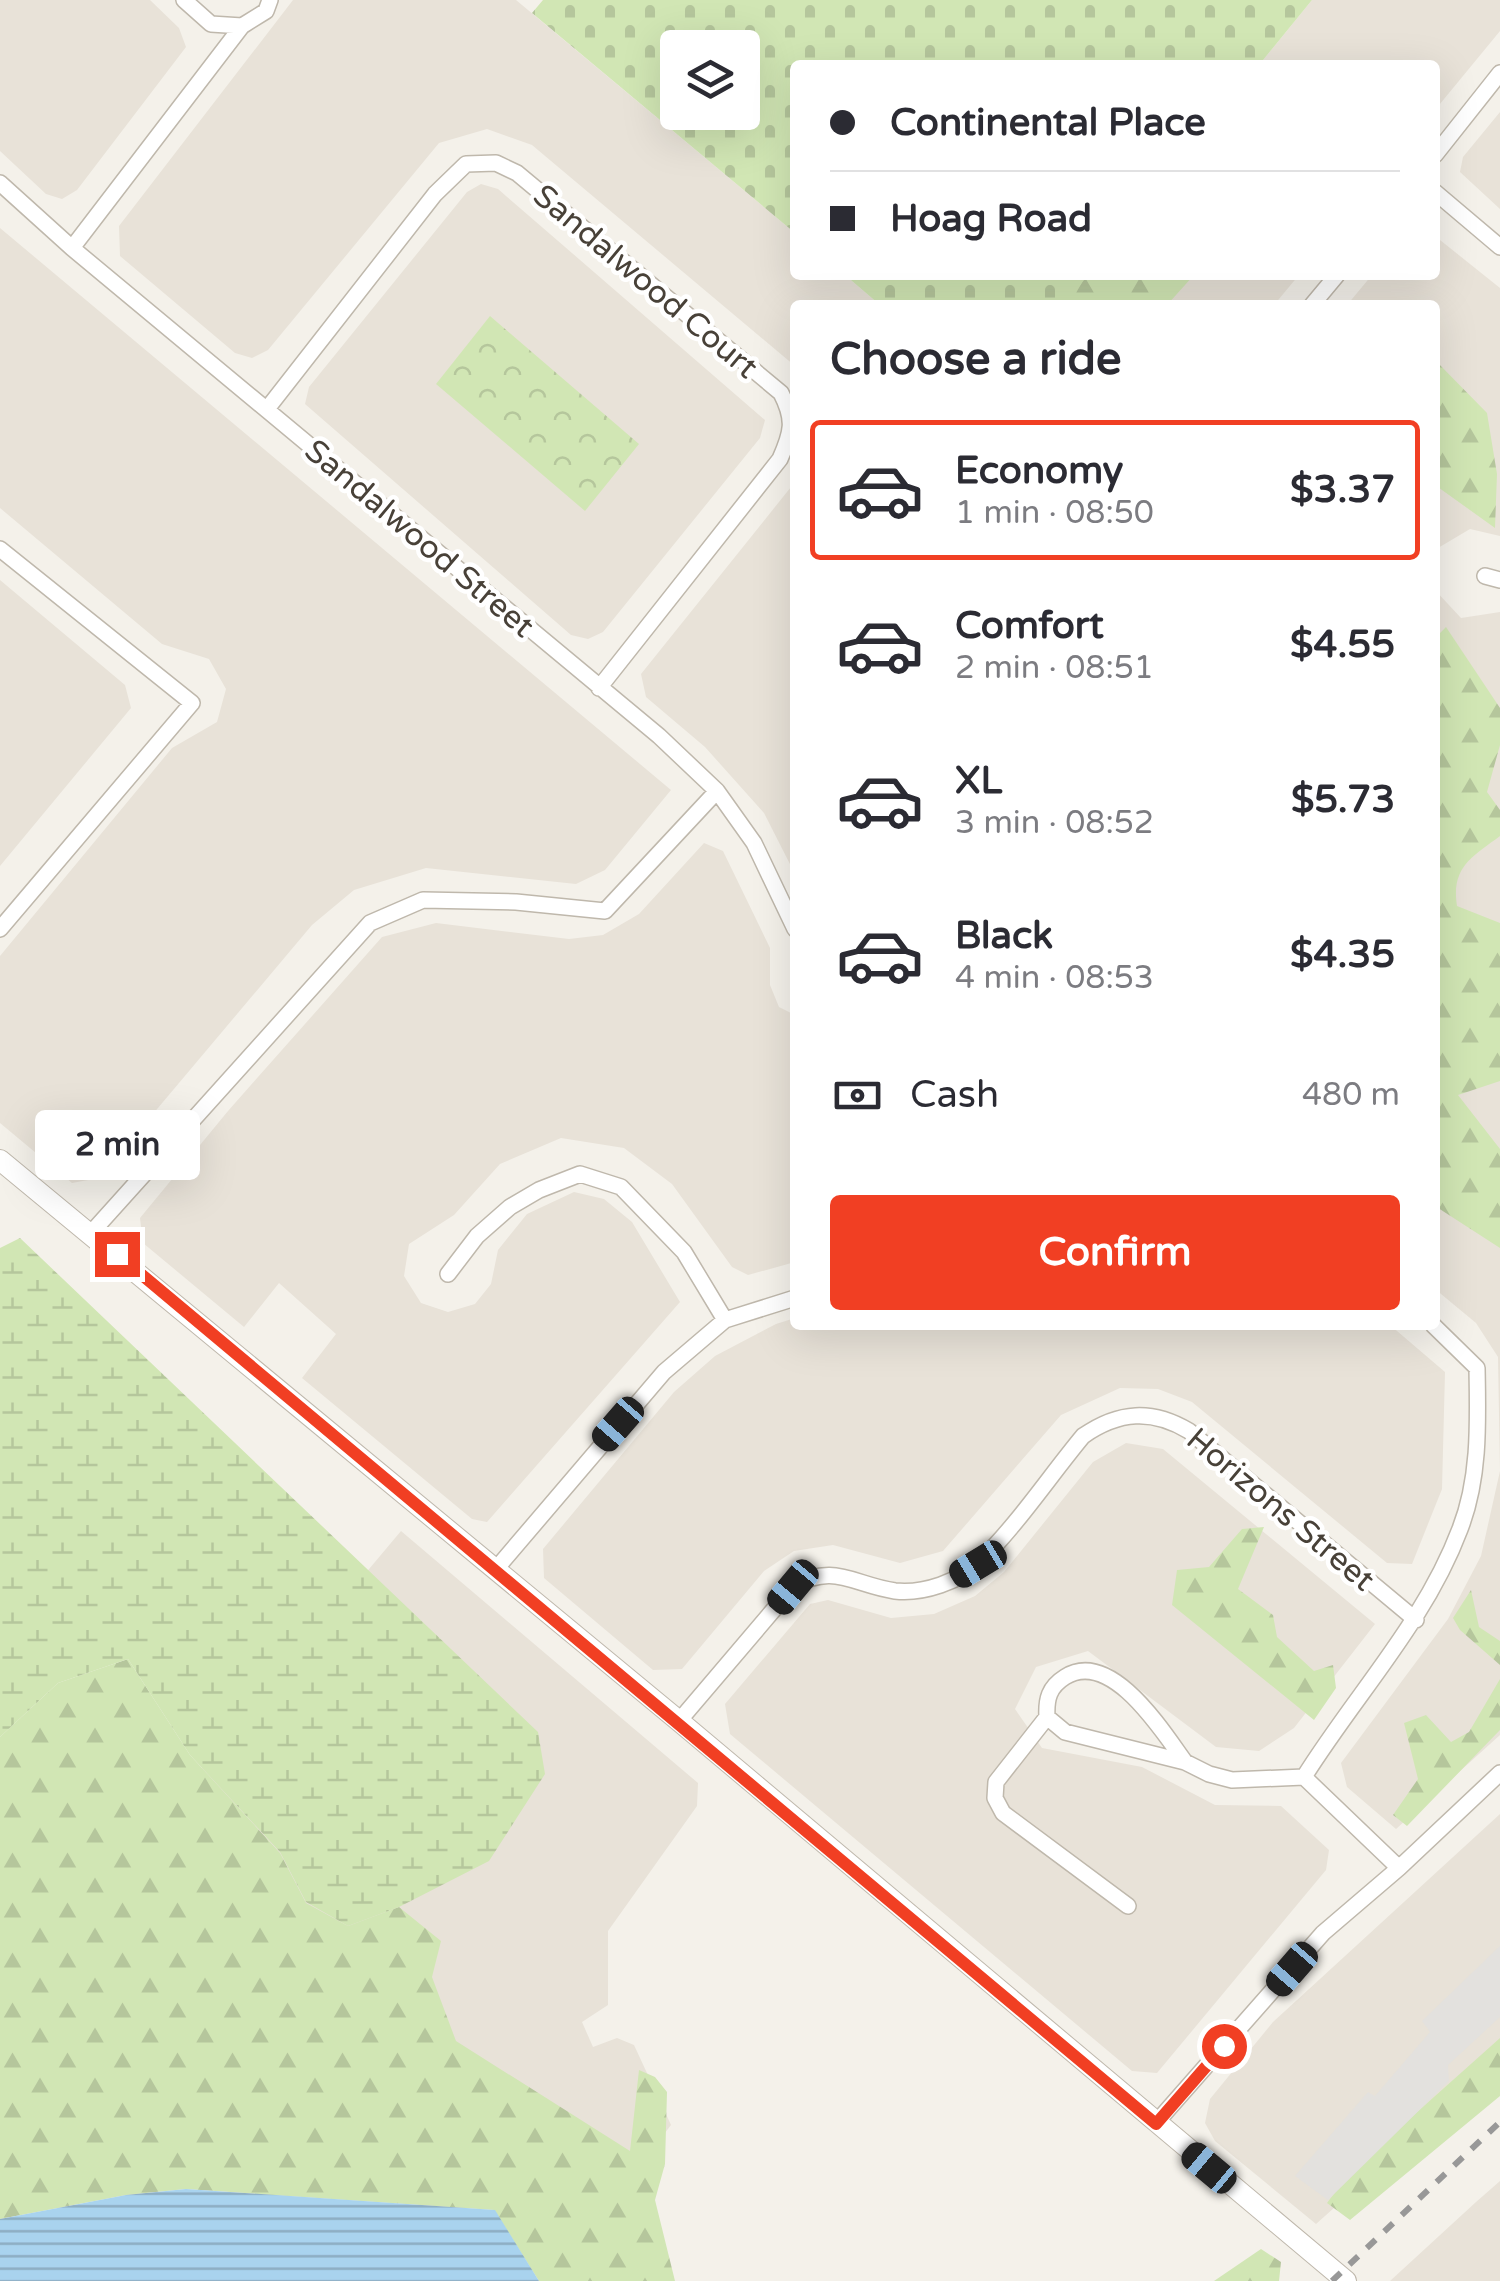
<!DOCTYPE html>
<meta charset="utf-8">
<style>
body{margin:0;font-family:"Varela Round",sans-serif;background:#f2f2f3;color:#2b2b33;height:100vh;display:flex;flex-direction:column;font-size:38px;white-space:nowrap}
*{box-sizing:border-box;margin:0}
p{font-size:32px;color:#7c7c81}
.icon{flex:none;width:55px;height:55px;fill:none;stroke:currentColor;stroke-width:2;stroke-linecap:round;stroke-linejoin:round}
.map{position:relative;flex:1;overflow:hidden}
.sheet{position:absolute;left:790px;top:300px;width:650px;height:1030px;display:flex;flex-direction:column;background:#fff;border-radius:10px;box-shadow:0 10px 40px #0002}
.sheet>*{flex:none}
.top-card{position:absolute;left:790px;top:60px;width:650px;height:220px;border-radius:10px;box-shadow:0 10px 40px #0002;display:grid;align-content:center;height:220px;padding:0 40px;background:#fff}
.fabs{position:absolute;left:660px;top:30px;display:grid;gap:20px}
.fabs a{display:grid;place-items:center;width:100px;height:100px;border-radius:10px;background:#fff;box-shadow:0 10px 40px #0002;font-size:50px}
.end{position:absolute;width:45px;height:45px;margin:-22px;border:12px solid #f13f23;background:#fff;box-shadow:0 0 0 5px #fff}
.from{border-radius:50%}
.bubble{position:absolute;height:70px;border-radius:10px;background:#fff;box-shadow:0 10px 40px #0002;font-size:32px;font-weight:800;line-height:70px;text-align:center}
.car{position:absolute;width:30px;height:60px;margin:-30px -15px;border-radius:12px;box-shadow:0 0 8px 2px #0007;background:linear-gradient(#222 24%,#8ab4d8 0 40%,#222 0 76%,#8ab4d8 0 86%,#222 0)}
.top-card b{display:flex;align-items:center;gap:35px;height:95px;font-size:38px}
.top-card b+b{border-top:2px solid #e1e1e2}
.top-card i{width:25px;height:25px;background:#2b2b33}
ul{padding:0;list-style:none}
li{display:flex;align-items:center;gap:30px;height:140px;margin:0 20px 15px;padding:0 20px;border:5px solid transparent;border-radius:10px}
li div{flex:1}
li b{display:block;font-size:38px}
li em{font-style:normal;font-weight:800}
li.selected{border-color:#f13f23}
li>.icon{width:90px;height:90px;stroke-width:1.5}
h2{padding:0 40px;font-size:45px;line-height:120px}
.pay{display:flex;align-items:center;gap:25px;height:110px;padding:0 40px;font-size:38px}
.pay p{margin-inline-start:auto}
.primary-button{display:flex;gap:20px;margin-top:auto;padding:20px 40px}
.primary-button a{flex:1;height:115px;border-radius:10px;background:#f13f23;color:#fff;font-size:40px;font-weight:800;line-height:115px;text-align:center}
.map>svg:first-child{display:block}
.residential{fill:#e8e2d8}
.forest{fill:url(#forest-firs)}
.wetland{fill:url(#wetland-marsh)}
.cemetery{fill:url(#cemetery-stones);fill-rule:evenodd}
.park{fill:url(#park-crowns)}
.parking{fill:#e3e1de}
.water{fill:url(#water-rules)}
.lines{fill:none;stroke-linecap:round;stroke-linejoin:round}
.minor-casing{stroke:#bfb8ac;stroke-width:18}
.tertiary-casing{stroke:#bfb8ac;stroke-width:22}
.minor{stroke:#fff;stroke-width:15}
.tertiary{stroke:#fff;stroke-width:20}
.rail{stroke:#989898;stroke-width:6;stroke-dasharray:12 12;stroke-linecap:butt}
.route{stroke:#f13f23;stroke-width:12}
.labels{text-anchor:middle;stroke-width:9;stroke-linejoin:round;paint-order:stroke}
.street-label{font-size:32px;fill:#484138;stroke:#fff}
</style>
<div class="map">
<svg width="1500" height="2281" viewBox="0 0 1500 2281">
<defs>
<pattern id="forest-firs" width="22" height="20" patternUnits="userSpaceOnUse" patternTransform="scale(2.5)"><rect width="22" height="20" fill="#d1e6b4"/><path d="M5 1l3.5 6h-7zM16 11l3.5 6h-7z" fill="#b5c69c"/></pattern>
<pattern id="wetland-marsh" width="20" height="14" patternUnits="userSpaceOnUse" patternTransform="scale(2.5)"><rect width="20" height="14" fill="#d1e6b4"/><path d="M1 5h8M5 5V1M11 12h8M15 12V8" fill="none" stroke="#b5c69c"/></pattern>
<pattern id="cemetery-stones" width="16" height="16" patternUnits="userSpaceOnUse" patternTransform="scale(2.5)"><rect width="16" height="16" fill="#d1e6b4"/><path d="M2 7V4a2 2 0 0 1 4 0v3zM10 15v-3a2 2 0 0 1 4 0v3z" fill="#b5c69c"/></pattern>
<pattern id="park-crowns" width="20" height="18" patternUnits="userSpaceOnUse" patternTransform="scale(2.5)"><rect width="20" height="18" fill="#d1e6b4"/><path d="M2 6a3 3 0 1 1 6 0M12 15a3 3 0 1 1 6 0" fill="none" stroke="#b5c69c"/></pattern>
<pattern id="water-rules" width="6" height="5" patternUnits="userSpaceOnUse" patternTransform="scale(2.5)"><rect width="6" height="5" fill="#a9d3ee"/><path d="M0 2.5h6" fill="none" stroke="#8cadc2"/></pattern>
</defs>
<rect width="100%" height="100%" fill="#f4f1ea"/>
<path class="residential" d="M0,0H150L179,28L186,47L77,190L62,199L46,194L0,151Z
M293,0H516L795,233V275H845L880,305H795V366L532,145L487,129L439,143L268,350L252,358L235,353L120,256L119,226Z
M1312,0H1500V31L1435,110V65H1259Z
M1500,112V209L1460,172L1463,157Z
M481,184L498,189L765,420L760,438L603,632L588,639L571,635L305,404L309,387L467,192Z
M0,228L671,790L605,870L576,884L426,868L354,890L312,925L99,1178L72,1183L0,1123V956L172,748L217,722L226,689L209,659L162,644L0,508Z
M1435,236L1500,288V536L1470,529L1438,548L1435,561V305H1347L1372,275H1435Z
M1088,275H1299L1274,305H1064Z
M795,482V874L764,813L705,747L646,697L641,674Z
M0,580L125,685L131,708L0,866Z
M1435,590L1461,618L1500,612V1735L1396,1829L1347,1787L1341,1763L1448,1619L1481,1556L1500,1471L1498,1357L1476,1323L1435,1289Z
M704,843L723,851L770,948V985L779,1007L795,1015V1262L748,1275L732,1267L672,1184L624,1148L561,1138L500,1164L454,1215L409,1244L404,1276L421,1303L448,1312L475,1304L491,1284L498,1250L527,1214L574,1192L604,1199L632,1222L680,1302L487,1522L472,1519L302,1378L336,1334L279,1283L244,1327L143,1243L140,1218L228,1111L382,937L436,923L569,939L603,935L639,914Z
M795,1318V1325H1390L1445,1372L1442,1489L1412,1564L1387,1563L1192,1402L1158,1389L1120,1388L1061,1415L943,1551L900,1563L833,1545L794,1551L764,1571L682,1669L653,1670L544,1578L543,1549L674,1392L715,1356L776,1324Z
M1126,1443L1163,1449L1375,1624L1294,1728L1259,1751L1216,1747L1088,1651L1036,1667L1015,1709L1042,1748L1142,1767L1215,1805L1281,1806L1329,1850L1326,1870L1157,2073L1132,2071L730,1734L725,1704L810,1604L828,1600L891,1618L934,1614L975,1596L1004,1572L1093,1462Z
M401,1531L698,1783L697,1806L608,1931V2005L582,2022L593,2047L617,2038L634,2045L671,2125L573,2253L176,1799Z
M1500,1814V2060L1316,2224L1215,2141L1205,2123L1210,2099L1273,2022Z
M1500,2181V2281H1390L1476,2202Z"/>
<path class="forest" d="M1078,275H1194L1167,305H881Z
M1435,360L1487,413L1497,474L1495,528L1435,485Z
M1446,627L1500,708V745L1487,792L1500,810V836C1472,857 1451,867 1457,906L1500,923V1081L1458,1095L1500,1149V1248L1435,1206V638Z
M1264,1527L1238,1589L1273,1615L1277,1637L1314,1671L1333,1665L1336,1688L1314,1720L1172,1605L1177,1570L1209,1567L1242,1529Z
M1471,1590L1479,1627L1500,1641V1665L1460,1630L1453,1618Z
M128,1659L190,1755L280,1853L306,1903L348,1926L399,1907L441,1941L432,1977L456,2041L630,2151L639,2070L655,2077L667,2092L665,2164L655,2200L675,2281H539L494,2210L186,2189L126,2195L0,2219V1737L58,1683Z
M1500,1679V1730L1407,1826L1393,1815L1418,1779L1404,1723L1426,1715L1451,1742L1469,1732Z
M1500,2038V2096L1350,2220L1327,2203L1350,2172Z
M1261,2249L1281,2262L1279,2281H1214Z"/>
<path class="wetland" d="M20,1238L538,1732L545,1774L489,1861L399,1907L348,1926L306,1902L280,1852L190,1755L128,1659L58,1683L0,1737V1248Z"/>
<path class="cemetery" d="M543,0H1312L1259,65H795V233L532,13ZM678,48H742V112H678Z
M845,275H1088L1064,305H880Z"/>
<path class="park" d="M490,316L639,444L585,511L436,384Z"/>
<path class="parking" d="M1500,1946V2017L1448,2065L1449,2081L1328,2200L1295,2176L1368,2092L1375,2096L1430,2032L1422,2021Z"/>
<path class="water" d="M186,2189L495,2210L539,2281H0V2219L126,2195Z"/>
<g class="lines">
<g class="minor-casing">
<path id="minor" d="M184,0L211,24L242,26
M1435,155L1500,73
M0,183L72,248L659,736L717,791L754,843L795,929
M1435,192L1500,247
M72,248L242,26L266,11L270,0
M1312,305L1337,275
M267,409L435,194L466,164L496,163L517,173L781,393C795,420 792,432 780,459L599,688
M0,549L192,703L0,929
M1485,576L1500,580
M92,1232L370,923L423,900L516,902L605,911L717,791
M448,1274L477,1236L510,1207L539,1190L580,1174L621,1187L684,1252L725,1320
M496,1569L664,1372L725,1320L795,1298
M1047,1717L996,1782L995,1798L1003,1813L1128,1906
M679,1721L793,1587C833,1562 854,1585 895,1591C923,1594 960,1582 980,1561C1018,1524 1049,1477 1083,1436C1119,1411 1152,1409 1189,1431L1416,1620
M1185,1762C1163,1732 1111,1648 1065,1677C1049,1687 1046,1699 1047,1717L1065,1732L1185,1762L1209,1774L1232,1780L1304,1777
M1399,1868L1304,1777C1356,1694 1425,1622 1460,1529C1480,1478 1478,1422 1477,1368L1433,1325
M1156,2123L1323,1933L1399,1868L1500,1773"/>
</g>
<g class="tertiary-casing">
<path id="tertiary" d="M0,1160L679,1721L1346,2281"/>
</g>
<use href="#minor" class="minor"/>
<use href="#tertiary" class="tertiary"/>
<path class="rail" d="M1332,2281L1500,2122"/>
</g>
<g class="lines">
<path class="route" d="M117,1254L1156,2124L1224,2046"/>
</g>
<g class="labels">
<g class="street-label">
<text transform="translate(646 281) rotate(40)" y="11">Sandalwood Court</text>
<text transform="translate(420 538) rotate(40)" y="11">Sandalwood Street</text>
<text transform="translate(1281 1509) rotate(40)" y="11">Horizons Street</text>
</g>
</g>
</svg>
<div class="fabs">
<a><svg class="icon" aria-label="layers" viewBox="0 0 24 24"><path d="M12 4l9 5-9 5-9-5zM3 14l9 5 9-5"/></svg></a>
</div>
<i class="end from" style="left:1224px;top:2046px"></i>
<i class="end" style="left:117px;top:1254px"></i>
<div class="bubble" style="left:35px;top:1110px;width:165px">2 min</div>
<i class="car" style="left:618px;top:1424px;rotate:221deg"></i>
<i class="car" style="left:978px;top:1564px;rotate:239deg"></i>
<i class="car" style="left:793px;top:1587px;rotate:220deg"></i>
<i class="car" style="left:1292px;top:1969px;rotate:221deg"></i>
<i class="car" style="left:1209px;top:2168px;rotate:310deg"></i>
<div class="top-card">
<b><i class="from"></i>Continental Place</b>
<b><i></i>Hoag Road</b>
</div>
<section class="sheet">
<h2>Choose a ride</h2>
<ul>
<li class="selected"><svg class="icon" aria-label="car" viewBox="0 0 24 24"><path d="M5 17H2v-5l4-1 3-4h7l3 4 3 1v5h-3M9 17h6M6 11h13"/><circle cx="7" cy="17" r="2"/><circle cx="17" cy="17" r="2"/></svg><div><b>Economy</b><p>1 min · 08:50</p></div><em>$3.37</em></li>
<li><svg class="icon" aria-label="car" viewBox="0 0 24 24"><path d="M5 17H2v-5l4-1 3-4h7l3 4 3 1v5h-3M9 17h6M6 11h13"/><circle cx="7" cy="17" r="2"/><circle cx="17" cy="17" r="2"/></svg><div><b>Comfort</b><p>2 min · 08:51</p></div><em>$4.55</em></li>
<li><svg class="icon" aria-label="car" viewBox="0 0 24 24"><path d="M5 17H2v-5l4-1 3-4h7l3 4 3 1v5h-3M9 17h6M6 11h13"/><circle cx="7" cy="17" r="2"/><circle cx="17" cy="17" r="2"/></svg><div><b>XL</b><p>3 min · 08:52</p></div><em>$5.73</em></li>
<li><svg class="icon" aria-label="car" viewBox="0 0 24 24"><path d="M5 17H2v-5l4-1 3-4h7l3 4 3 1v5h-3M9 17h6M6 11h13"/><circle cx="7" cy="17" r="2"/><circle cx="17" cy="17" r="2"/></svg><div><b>Black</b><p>4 min · 08:53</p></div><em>$4.35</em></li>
</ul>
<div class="pay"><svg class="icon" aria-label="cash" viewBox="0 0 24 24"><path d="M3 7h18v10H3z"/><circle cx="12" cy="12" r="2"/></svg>Cash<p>480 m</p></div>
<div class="primary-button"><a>Confirm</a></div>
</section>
</div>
